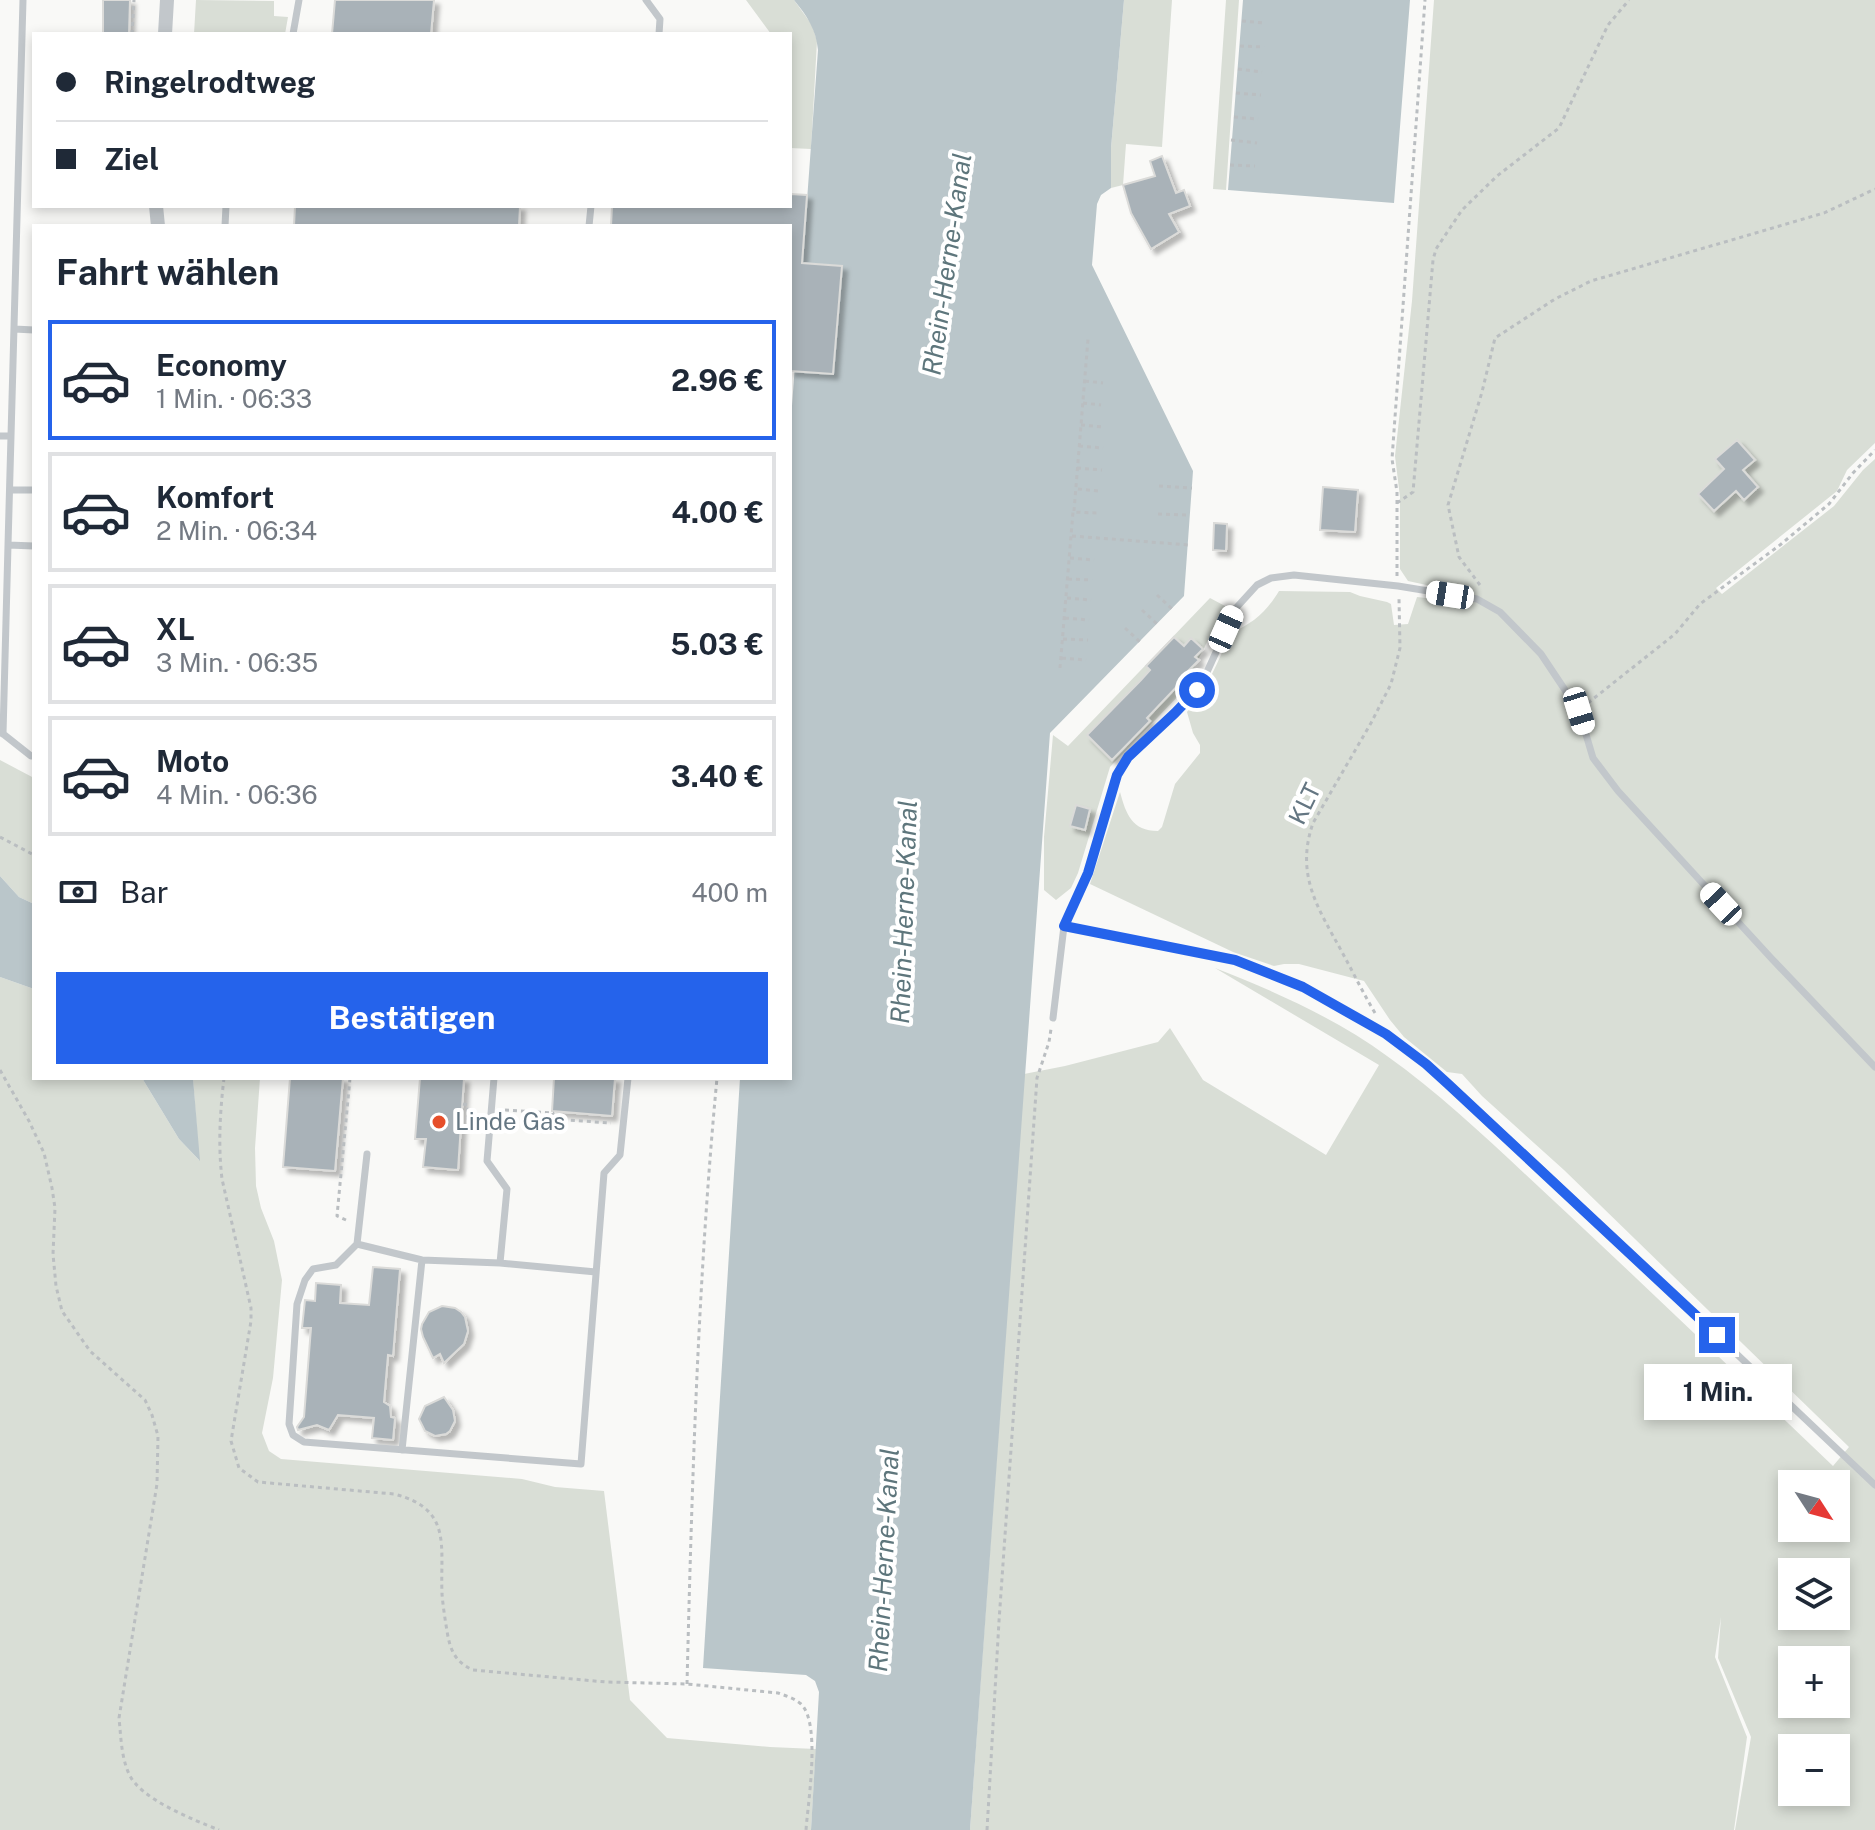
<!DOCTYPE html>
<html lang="de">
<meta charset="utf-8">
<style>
body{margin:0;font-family:"Public Sans",sans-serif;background:#f6f6f7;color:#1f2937;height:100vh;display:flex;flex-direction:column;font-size:30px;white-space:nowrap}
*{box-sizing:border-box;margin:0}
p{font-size:26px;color:#747a83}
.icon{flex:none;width:44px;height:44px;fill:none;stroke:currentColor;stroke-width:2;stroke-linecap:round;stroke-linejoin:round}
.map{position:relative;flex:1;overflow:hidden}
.sheet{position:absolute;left:32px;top:224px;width:760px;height:856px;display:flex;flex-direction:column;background:#fff;border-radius:0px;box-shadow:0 4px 12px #0003}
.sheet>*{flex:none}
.banner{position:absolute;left:32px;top:32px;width:760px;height:176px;border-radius:0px;box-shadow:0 4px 12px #0003;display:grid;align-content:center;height:176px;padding:0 24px;background:#fff}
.needle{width:52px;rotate:126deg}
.controls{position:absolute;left:1778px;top:1470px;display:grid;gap:16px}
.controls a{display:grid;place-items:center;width:72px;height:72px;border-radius:0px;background:#fff;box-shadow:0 4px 12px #0003;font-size:40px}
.end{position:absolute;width:36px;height:36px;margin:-18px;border:10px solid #2563eb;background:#fff;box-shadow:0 0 0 4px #fff}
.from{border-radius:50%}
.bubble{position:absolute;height:56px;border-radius:0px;background:#fff;box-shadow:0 4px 12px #0003;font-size:26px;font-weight:700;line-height:56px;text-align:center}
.car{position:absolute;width:24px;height:48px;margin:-24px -12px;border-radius:10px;box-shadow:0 0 6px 2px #0007;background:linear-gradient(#fff 24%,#345 0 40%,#fff 0 76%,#345 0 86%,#fff 0)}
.banner b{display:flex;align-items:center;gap:28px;height:76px;font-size:30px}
.banner b+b{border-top:2px solid #e0e1e3}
.banner i{width:20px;height:20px;background:#1f2937}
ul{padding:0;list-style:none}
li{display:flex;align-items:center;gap:24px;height:120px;margin:0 16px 12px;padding:0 8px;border:4px solid #e0e1e3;border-radius:0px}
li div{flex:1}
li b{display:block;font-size:30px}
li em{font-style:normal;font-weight:700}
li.current{border-color:#2563eb}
li>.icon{width:72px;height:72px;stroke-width:1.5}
h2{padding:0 24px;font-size:36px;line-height:96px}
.pay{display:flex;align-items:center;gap:20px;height:88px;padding:0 24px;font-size:30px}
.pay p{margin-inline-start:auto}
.cta{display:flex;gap:16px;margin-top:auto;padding:16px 24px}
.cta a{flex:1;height:92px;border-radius:0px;background:#2563eb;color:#fff;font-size:32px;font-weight:700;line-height:92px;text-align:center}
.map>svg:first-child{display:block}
.green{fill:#d9ded6;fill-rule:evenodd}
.water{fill:#bac6ca}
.building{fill:#a9b2b8;stroke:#dbdbd9;stroke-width:2;filter:url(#shadow)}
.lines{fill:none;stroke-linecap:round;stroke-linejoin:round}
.path{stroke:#babec1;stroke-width:3;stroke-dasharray:4 4;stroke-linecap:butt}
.lane{stroke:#c2c7cb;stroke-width:7}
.street{stroke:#c2c7cb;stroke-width:14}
.route{stroke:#2563eb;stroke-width:10}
.poi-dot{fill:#e64e2a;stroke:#fff;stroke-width:3}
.labels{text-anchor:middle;stroke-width:8;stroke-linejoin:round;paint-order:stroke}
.street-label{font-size:24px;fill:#647682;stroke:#fff}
.poi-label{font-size:24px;fill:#647682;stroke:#fff;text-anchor:start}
.water-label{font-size:26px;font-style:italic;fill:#5e767c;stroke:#fff}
</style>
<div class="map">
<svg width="1875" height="1830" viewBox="0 0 1875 1830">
<defs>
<filter id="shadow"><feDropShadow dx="5" dy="5" stdDeviation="2" flood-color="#0004"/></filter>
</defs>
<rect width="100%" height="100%" fill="#f9f9f7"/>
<path class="green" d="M196,0L274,1V16L288,17L285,34H194Z
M746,0H794L812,25L817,41L811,149L790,148V34H771Z
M1124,0H1172L1162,147L1126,144L1123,185L1111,188V148Z
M1226,0H1239L1226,190L1213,189Z
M1434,0H1875V443L1847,470L1837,491L1716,588L1722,594L1834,506L1863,470L1875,459V1830H1735L1751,1737L1718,1658L1721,1617L1715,1657L1747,1737L1734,1830H970L1024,1074L1065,1066L1158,1042L1170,1028L1203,1080L1326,1155L1379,1065L1215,968C1272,990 1337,1019 1387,1056C1453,1103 1510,1161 1569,1215C1658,1298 1745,1382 1833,1466L1849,1447L1564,1170L1482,1096L1462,1074L1447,1072L1404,1037L1390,1020L1364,981L1299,964H1284L1274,966L1233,952L1090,884L1120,792C1126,814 1132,831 1158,831L1162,827L1175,784L1200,753V745L1193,733L1187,712C1207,689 1218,662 1230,634C1254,622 1265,614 1279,591L1350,592L1360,596L1387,602L1391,604L1394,625L1408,624L1417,597L1444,600L1445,589L1408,581L1400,569V497L1395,456L1412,301ZM1792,1484H1836V1528H1792ZM1792,1572H1836V1616H1792ZM1792,1660H1836V1704H1792ZM1792,1748H1836V1792H1792Z
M1210,598L1225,606L1182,692L1110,767L1078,873L1071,888L1056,900L1044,890V837L1053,735L1068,746Z
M0,760L34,778V904L19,897L0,876Z
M0,977L34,989V1078H142L179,1139L199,1160L193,1078H260L255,1148L256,1186L261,1208L274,1241L282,1280L273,1378L262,1433L269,1451L281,1459L522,1479L555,1487L604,1491L630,1700L667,1738L770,1747L816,1749L811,1830H0Z"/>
<path class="water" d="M794,0H1124L1111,148V188L1101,195L1097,204L1092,265L1193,471L1184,596L1050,733L970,1830H811L819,1692L815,1681L806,1675L703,1668L740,1078H790V433L818,50C816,29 807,16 794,0Z
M1243,0H1410L1394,203L1228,190Z
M0,876L19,897L34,904V989L0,977Z
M142,1078H193L200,1161L179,1139Z"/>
<path class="building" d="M103,0H130L129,34H103Z
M335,0H434L431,34H332Z
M1162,156L1176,193L1184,190L1190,206L1169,214L1179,232L1151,249L1131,213L1123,185L1155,176L1150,161Z
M790,194L807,195L802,263L842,266L833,374L790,371V226H611L612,206H790Z
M295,206H520L519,226H294Z
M1737,440L1755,460L1743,470L1758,487L1744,500L1736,491L1714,511L1698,494L1724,469L1715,459Z
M1323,487L1358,490L1355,532L1320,530Z
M1214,523L1227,524L1226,551L1213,550Z
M1174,637L1184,646L1191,638L1203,649L1195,657L1199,660L1182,677L1184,679L1147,718L1150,721L1112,760L1087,735L1141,680L1150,670L1146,666Z
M1076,805L1090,809L1085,830L1070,826Z
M290,1078H343L335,1171L283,1167Z
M420,1078H464L458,1170L423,1167L426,1139H415Z
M554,1078H615L612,1116L552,1111Z
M373,1267L400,1269L393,1356L388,1355L384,1402L390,1406L391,1417L395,1418L393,1440L372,1438L374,1418L338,1415L329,1430L317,1425L298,1430L297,1427L304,1417L311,1328H302L305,1300L315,1301L316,1283L341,1285L340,1303L369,1305Z
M442,1306L455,1308L461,1312L465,1317L468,1331L464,1344L444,1363L440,1354L433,1358L423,1337L421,1329L422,1324L429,1312Z
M444,1397L453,1410L455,1421L450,1431L446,1434L435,1436L425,1431L419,1419L425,1406Z"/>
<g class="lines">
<path class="path" d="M1242,21L1265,23
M132,34L134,0
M1240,46L1264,47
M1238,69L1262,72
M1236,93L1261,95
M1234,117L1258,119
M1231,140L1257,143
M1230,165L1255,166
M1085,381L1103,383
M1083,403L1101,405
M1081,425L1104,427
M1079,446L1103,448
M1077,468L1102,470
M1159,486L1192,488
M1078,489L1099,491
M1397,503L1413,492L1433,260L1436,249L1462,210L1497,176L1559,128L1608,25L1629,0
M1074,511L1088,339
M1158,514L1189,515
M1072,536L1189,545
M1070,558L1094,560
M1397,576V492L1392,459L1425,0
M1068,579L1092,580
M1480,585L1459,557L1448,505L1482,392L1495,338L1555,299L1591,281L1824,213L1875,189
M1157,595L1172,609
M1067,598L1091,600
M1142,610L1157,624
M1065,618L1089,620
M1125,628L1140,642
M1063,639L1088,640
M1062,658L1086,660
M1060,668L1073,512L1097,513
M1588,703L1675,634L1700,604L1780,545L1829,504L1853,473L1875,450
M0,837L34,855
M1375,1013C1363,993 1353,972 1342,952C1318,908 1295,875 1313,823L1371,723L1391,684L1400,648L1399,599
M0,1070L29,1121L44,1153L52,1188L55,1208L53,1254L56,1286L62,1311L90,1351L145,1400L152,1415L158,1436L157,1484L119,1718C121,1737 121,1756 129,1774C140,1799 194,1820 219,1830
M224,1078C220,1112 218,1145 222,1179L251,1308V1321L231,1441L239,1468L258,1482L394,1494C453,1509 440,1546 442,1594C443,1606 445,1619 447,1631C450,1650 455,1662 473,1670L606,1682L687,1684L778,1693C786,1696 794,1698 801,1704C821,1723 808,1802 806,1830
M463,1104L468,1105L467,1126L476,1127
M505,1110L553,1113V1119L611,1123
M346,1220L337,1216L350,1078
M687,1684C692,1482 698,1279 717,1078
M987,1830L999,1621L1037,1078L1049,1042L1051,1029"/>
<path class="lane" d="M646,0L660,19L659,34
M293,34L299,0
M225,226L226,206
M589,226L591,206
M14,329L34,330
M0,436H11L8,545
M11,436L23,0
M10,490H34
M2,733L31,756H34
M3,734L8,545L34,546
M1064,926L1235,960L1303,987L1386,1034L1426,1064L1536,1164L1875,1485
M1053,1018L1064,926L1088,873L1117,775L1128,757L1175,713L1197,690L1207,672L1236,608L1257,585L1271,578L1294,575L1398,586L1477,599L1500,612L1541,654L1579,711L1593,758L1618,791L1772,959L1875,1067
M494,1078L487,1161L507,1189L500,1263L422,1260L357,1244L336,1265L313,1269L305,1280L297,1304L289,1424L293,1435L304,1442L581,1464L604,1173L620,1155L628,1078
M357,1244L367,1154
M500,1263L596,1272
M402,1450L422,1260"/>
<path class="street" d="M165,34L167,0
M156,206L158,226"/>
</g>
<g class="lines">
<path class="route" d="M1197,690L1175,713L1128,757L1117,775L1088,873L1064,926L1235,960L1303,987L1386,1034L1426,1064L1448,1084L1717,1335"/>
</g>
<circle class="poi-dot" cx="439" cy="1122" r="8"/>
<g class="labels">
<g class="street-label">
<text transform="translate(1305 804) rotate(-64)" y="8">KLT</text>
</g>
<g class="poi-label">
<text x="455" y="1130">Linde Gas</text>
</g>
<g class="water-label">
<text transform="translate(947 264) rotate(-82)" y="9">Rhein-Herne-Kanal</text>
<text transform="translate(904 912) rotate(-88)" y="9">Rhein-Herne-Kanal</text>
<text transform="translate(884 1560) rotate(-87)" y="9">Rhein-Herne-Kanal</text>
</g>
</g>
</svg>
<div class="controls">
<a><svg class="needle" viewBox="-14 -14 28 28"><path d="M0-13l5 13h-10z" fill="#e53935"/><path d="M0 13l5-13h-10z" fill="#747a83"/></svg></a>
<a><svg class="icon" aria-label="layers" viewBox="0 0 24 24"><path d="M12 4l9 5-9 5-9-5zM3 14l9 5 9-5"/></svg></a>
<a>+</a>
<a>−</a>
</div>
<i class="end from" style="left:1197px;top:690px"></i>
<i class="end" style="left:1717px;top:1335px"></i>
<div class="bubble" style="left:1644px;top:1364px;width:148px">1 Min.</div>
<i class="car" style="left:1450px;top:595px;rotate:279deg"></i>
<i class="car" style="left:1226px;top:629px;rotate:24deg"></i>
<i class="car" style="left:1579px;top:711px;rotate:163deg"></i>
<i class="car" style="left:1721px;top:904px;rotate:317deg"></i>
<div class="banner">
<b><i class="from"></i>Ringelrodtweg</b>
<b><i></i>Ziel</b>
</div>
<section class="sheet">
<h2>Fahrt wählen</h2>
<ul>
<li class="current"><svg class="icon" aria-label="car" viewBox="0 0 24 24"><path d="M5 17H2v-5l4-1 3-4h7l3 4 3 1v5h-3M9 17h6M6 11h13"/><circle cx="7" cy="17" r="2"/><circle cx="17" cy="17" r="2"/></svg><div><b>Economy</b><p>1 Min. · 06:33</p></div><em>2.96 €</em></li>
<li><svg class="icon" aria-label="car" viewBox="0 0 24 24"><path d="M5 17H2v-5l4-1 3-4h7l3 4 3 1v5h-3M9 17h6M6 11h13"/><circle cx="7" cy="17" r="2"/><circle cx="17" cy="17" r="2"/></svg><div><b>Komfort</b><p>2 Min. · 06:34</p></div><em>4.00 €</em></li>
<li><svg class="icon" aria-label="car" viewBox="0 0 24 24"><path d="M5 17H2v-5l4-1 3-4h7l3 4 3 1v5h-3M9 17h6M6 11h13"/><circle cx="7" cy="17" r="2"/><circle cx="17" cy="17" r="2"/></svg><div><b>XL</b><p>3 Min. · 06:35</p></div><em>5.03 €</em></li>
<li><svg class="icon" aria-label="car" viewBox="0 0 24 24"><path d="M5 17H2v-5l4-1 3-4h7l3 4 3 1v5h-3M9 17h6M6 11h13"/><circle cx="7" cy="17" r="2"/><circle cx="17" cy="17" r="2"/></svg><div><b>Moto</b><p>4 Min. · 06:36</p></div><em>3.40 €</em></li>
</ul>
<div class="pay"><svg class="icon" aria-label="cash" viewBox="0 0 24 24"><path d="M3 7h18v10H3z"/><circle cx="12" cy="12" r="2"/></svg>Bar<p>400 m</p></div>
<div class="cta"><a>Bestätigen</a></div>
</section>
</div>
